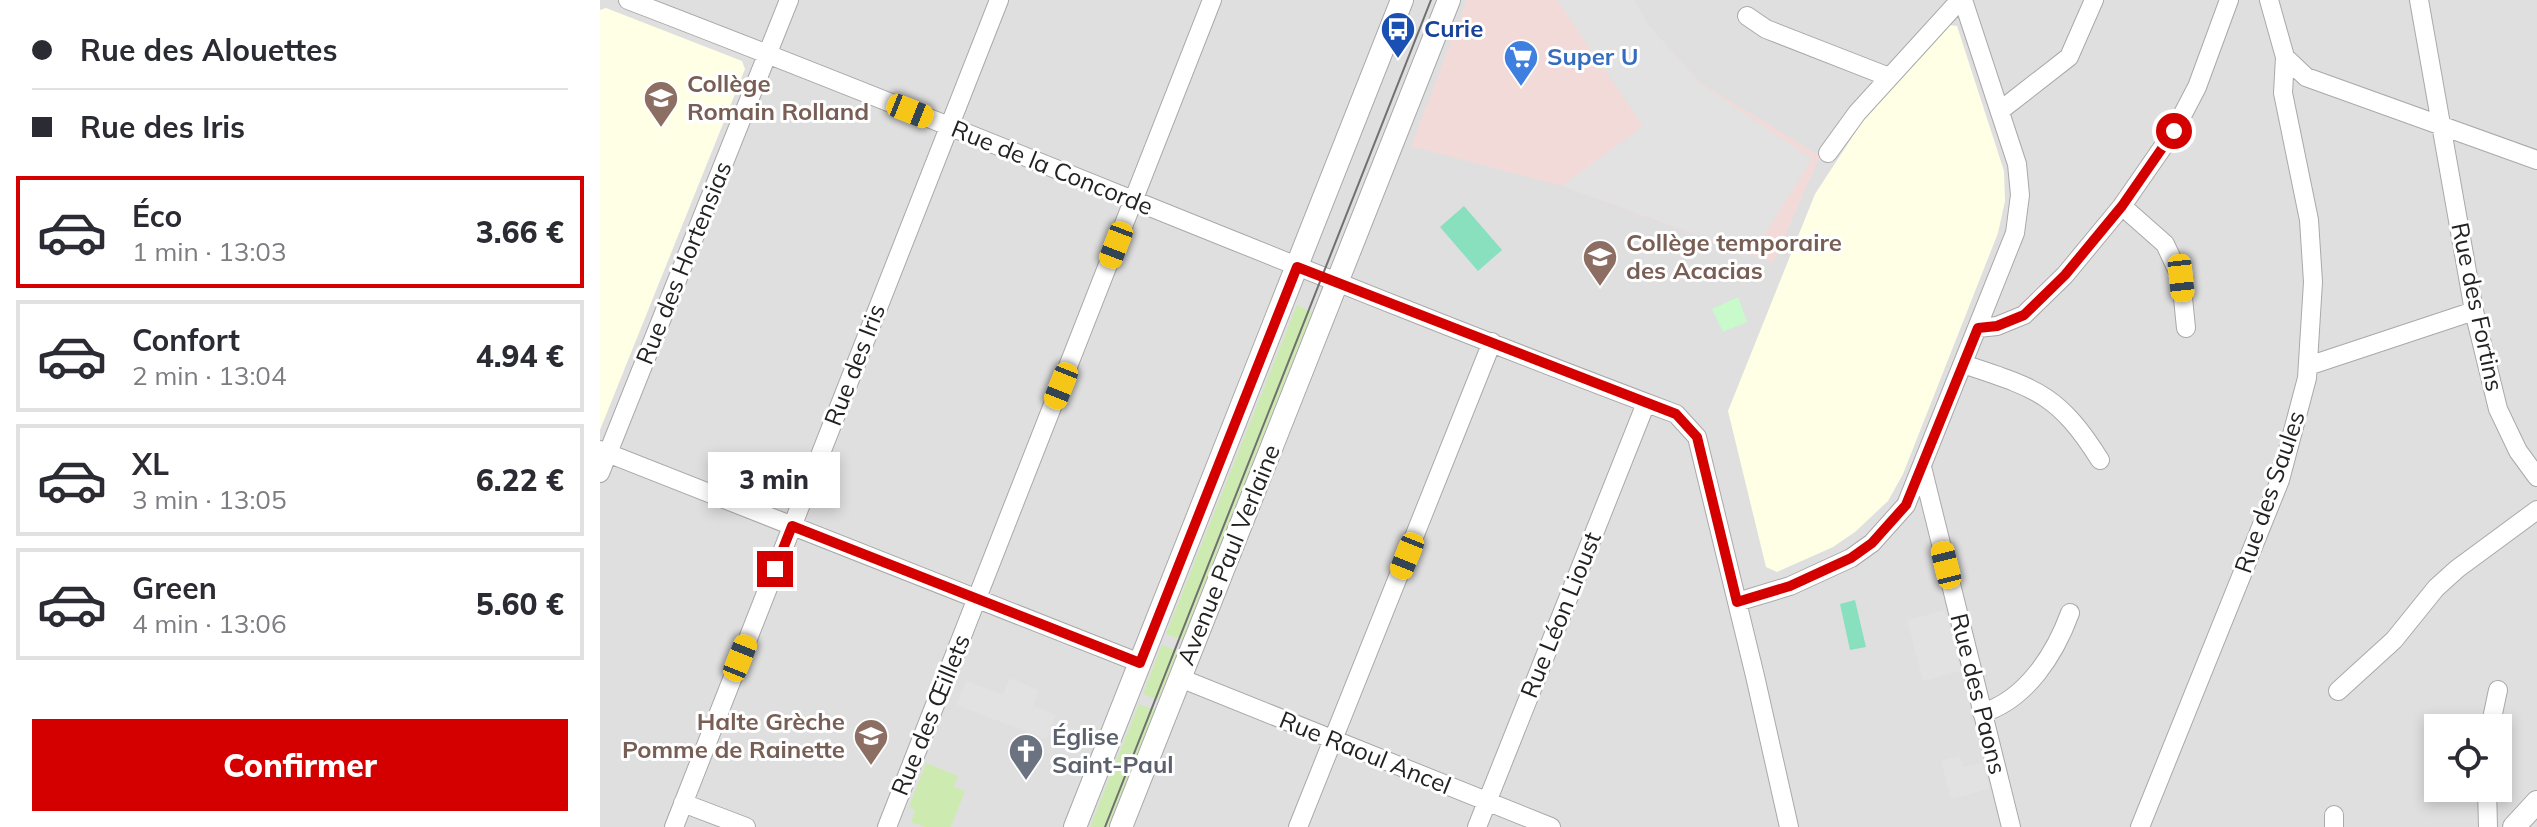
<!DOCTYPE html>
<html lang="fr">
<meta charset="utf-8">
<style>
body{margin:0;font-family:Mulish,sans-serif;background:#f7f7f7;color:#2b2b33;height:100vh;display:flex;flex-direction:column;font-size:30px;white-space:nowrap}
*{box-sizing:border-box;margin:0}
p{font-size:26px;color:#7c7c81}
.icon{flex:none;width:44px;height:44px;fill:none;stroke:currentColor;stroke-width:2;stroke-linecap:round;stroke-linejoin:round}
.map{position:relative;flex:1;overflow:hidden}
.panel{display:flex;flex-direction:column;background:#fff;width:600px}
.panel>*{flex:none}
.hud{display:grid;align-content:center;height:176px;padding:0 32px;background:#fff}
.buttons{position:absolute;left:1824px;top:714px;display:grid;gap:16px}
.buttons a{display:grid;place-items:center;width:88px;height:88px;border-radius:0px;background:#fff;box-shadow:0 4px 12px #0003;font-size:40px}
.end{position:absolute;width:36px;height:36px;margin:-18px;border:10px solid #d40000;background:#fff;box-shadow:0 0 0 4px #fff}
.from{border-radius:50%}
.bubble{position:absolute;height:56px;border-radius:0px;background:#fff;box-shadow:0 4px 12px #0003;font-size:26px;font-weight:800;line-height:56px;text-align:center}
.car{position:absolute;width:24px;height:48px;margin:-24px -12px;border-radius:10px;box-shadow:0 0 6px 2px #0007;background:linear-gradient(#f5c518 24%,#345 0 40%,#f5c518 0 76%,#345 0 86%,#f5c518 0)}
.hud b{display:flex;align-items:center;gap:28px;height:76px;font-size:30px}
.hud b+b{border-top:2px solid #e1e1e2}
.hud i{width:20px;height:20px;background:#2b2b33}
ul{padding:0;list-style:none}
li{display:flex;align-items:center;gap:24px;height:112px;margin:0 16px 12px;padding:0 16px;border:4px solid #e1e1e2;border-radius:0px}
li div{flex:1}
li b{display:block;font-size:30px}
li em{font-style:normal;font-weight:800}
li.selected{border-color:#d40000}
li>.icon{width:72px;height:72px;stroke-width:1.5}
.action{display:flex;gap:16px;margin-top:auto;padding:16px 32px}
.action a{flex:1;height:92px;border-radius:0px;background:#d40000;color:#fff;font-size:32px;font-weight:800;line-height:92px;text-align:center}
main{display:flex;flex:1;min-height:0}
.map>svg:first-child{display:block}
.residential{fill:#e0dfdf;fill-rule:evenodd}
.commercial{fill:#f2dad9}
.education{fill:#ffffe5}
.grass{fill:#cdebb0}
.park{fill:#c8facc}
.pitch{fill:#88e0be}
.parking{fill:#e2e2e2}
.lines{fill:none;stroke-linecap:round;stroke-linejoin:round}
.minor-casing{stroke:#a9a9a9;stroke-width:20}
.tertiary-casing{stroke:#a9a9a9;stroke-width:24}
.minor{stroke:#fff;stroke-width:18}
.tertiary{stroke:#fff;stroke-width:22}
.tram{stroke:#707070;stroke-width:2}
.route{stroke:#d40000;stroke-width:10}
.labels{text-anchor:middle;stroke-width:6;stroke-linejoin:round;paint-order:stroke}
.transit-label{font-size:24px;font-weight:bold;fill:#164399;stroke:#fff;text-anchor:start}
.shop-label{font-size:24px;font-weight:bold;fill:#366cbe;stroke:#fff;text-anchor:start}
.education-label{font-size:24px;font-weight:bold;fill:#785e54;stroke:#fff;text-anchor:start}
.street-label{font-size:24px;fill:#222;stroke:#fff}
.worship-label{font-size:24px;font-weight:bold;fill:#5b616d;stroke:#fff;text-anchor:start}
</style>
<main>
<section class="panel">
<div class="hud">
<b><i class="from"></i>Rue des Alouettes</b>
<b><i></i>Rue des Iris</b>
</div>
<ul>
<li class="selected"><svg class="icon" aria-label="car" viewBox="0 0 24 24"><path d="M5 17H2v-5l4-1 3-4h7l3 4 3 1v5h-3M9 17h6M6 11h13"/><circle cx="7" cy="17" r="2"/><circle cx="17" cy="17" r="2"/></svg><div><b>Éco</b><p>1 min · 13:03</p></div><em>3.66 €</em></li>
<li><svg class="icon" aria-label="car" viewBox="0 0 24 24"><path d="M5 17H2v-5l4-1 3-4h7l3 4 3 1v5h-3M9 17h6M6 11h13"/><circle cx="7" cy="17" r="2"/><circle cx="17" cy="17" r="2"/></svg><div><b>Confort</b><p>2 min · 13:04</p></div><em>4.94 €</em></li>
<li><svg class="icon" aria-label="car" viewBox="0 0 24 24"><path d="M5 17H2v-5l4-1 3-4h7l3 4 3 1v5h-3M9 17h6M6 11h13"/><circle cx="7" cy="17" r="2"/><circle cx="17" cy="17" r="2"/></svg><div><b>XL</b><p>3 min · 13:05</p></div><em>6.22 €</em></li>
<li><svg class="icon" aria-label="car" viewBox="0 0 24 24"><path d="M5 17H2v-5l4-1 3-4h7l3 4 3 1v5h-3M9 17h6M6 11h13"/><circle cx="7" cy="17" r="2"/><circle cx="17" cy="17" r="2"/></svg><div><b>Green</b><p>4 min · 13:06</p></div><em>5.60 €</em></li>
</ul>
<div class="action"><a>Confirmer</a></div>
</section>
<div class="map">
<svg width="1937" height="827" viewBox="0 0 1937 827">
<rect width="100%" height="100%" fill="#f2efe9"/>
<path class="residential" d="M0,0H1937V827H0ZM1838,728H1898V788H1838Z"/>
<path class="commercial" d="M867,0H1034L1049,26L1101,83L1220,156L1173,263L962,186L811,146Z"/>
<path class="education" d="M6,8L142,61L145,69L0,430V10Z
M1349,25L1357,26L1404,171L1405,201L1398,233L1303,474L1288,501L1255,532L1233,547L1177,572L1166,567L1128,411L1215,194L1264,119Z"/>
<path class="grass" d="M697,305L712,312L582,640L566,634Z
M562,645L578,651L558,700L543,694Z
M539,704L555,710L508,827H490Z
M326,763L358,776L354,787L365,791L351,827H325L311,822L315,810L309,807Z"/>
<path class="park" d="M1138,297L1147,322L1123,332L1112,309Z"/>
<path class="pitch" d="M864,206L902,250L878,271L840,227Z
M1255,600L1266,647L1250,650L1240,604Z"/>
<path class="parking" d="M957,0H1034L1049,26L1101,84L1212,159L1152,254L962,186L1043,126Z
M1345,610L1361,671L1323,681L1307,620Z
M410,678L439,690L433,706L456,715L446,739L357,705L366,681L403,695Z
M1360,756L1363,767L1382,763L1389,789L1351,799L1341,761Z"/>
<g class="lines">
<g class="minor-casing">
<path id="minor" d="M28,0C379,134 725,282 1076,414L1097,437L1155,676L1189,827
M1819,0L1874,311L1898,409L1918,451L1937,477
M1147,16L1166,29L1289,77
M1685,57L1706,77L1937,160
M1401,110L1469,57L1494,0
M1228,153L1257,113L1360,0
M1522,206L1565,244L1581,278L1586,328
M1378,328L1397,326L1424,315L1465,275L1522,206L1574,131L1597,87L1629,0
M1363,364C1435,388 1458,393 1500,460
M1708,366L1874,311
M0,450L540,663
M1322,467L1411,827
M0,473L189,0
M1137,602L1190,586L1251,558L1272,543L1306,505L1415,233L1420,195L1417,164L1363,0
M580,678L951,827
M1738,691L1794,640L1836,588L1857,569L1937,510
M1382,713C1426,700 1455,654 1470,613
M1890,728L1898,690
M1887,788L1888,827
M83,803L146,827
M1734,815V827
M74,827L399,0
M287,827L612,0
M698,827L892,342
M877,827L1046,403
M1540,827L1680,480L1707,378L1713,282L1709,220L1683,93L1685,57L1669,0"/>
</g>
<g class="tertiary-casing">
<path id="tertiary" d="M475,827L802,0
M521,827L849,0
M1914,827L1937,802"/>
</g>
<use href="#minor" class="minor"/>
<use href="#tertiary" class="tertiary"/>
<path class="tram" d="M505,827L831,0"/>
</g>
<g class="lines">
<path class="route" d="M175,569L192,526L540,663L697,267L1076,414L1097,437L1137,602L1190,586L1251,558L1272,543L1306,505L1378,328L1397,326L1424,315L1465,275L1522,206L1574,131"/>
</g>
<defs>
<g id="bus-pin" transform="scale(1.8)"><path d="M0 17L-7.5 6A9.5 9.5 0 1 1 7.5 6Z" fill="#1a4fb4" stroke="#fff"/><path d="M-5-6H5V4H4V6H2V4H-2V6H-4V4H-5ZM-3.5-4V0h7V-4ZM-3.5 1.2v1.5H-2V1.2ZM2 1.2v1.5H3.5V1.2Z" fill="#fff"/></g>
<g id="supermarket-pin" transform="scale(1.8)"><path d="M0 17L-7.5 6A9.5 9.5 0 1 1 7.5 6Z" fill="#3f7fe0" stroke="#fff"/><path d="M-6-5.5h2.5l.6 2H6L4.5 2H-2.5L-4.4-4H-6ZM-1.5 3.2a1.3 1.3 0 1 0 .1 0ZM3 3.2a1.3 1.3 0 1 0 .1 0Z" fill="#fff"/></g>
<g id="school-pin" transform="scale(1.8)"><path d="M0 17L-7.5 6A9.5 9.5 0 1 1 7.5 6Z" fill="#8d6e63" stroke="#fff"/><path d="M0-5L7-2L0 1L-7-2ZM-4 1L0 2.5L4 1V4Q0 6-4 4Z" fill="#fff"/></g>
<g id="university-pin" transform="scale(1.8)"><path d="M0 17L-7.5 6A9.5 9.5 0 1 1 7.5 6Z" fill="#8d6e63" stroke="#fff"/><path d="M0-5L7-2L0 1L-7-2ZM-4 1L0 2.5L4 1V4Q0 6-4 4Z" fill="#fff"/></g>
<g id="church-pin" transform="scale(1.8)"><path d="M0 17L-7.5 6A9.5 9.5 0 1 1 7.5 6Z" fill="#6b7280" stroke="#fff"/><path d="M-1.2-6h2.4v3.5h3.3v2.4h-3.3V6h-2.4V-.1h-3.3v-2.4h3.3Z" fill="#fff"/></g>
</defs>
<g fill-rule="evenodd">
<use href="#bus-pin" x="798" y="29"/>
<use href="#supermarket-pin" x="921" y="57"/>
<use href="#school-pin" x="61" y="98"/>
<use href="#university-pin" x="1000" y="257"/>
<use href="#school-pin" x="271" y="736"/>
<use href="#church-pin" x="426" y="751"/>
</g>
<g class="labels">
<g class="transit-label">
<text x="824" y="37">Curie</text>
</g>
<g class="shop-label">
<text x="947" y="65">Super U</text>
</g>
<g class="education-label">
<text x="87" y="92">Collège<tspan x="87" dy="28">Romain Rolland</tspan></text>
<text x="1026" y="251">Collège temporaire<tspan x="1026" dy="28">des Acacias</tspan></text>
<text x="245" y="730" text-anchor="end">Halte Grèche<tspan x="245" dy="28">Pomme de Rainette</tspan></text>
</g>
<g class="street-label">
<text transform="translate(452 168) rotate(22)" y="8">Rue de la Concorde</text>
<text transform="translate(84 263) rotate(-68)" y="8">Rue des Hortensias</text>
<text transform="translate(1877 307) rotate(78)" y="8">Rue des Fortins</text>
<text transform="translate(255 365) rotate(-69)" y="8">Rue des Iris</text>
<text transform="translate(1670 492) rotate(-71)" y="8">Rue des Saules</text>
<text transform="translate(629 555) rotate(-68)" y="8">Avenue Paul Verlaine</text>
<text transform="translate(961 615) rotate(-68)" y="8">Rue Léon Lioust</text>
<text transform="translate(1378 694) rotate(76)" y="8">Rue des Paons</text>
<text transform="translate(331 715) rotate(-68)" y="8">Rue des Œillets</text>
<text transform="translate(765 753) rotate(22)" y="8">Rue Raoul Ancel</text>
</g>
<g class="worship-label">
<text x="452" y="745">Église<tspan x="452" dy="28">Saint-Paul</tspan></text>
</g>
</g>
</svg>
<div class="buttons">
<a><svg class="icon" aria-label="locate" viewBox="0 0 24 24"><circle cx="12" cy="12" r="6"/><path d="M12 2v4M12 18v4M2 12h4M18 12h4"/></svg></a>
</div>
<i class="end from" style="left:1574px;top:131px"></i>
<i class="end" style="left:175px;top:569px"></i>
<div class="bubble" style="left:108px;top:452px;width:132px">3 min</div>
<i class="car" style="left:310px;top:111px;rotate:112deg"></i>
<i class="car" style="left:516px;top:245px;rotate:201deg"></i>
<i class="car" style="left:1581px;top:278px;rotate:174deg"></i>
<i class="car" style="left:461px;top:386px;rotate:202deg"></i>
<i class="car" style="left:807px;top:556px;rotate:202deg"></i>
<i class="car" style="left:1346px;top:565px;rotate:346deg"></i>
<i class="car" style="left:140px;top:658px;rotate:22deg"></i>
</div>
</main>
